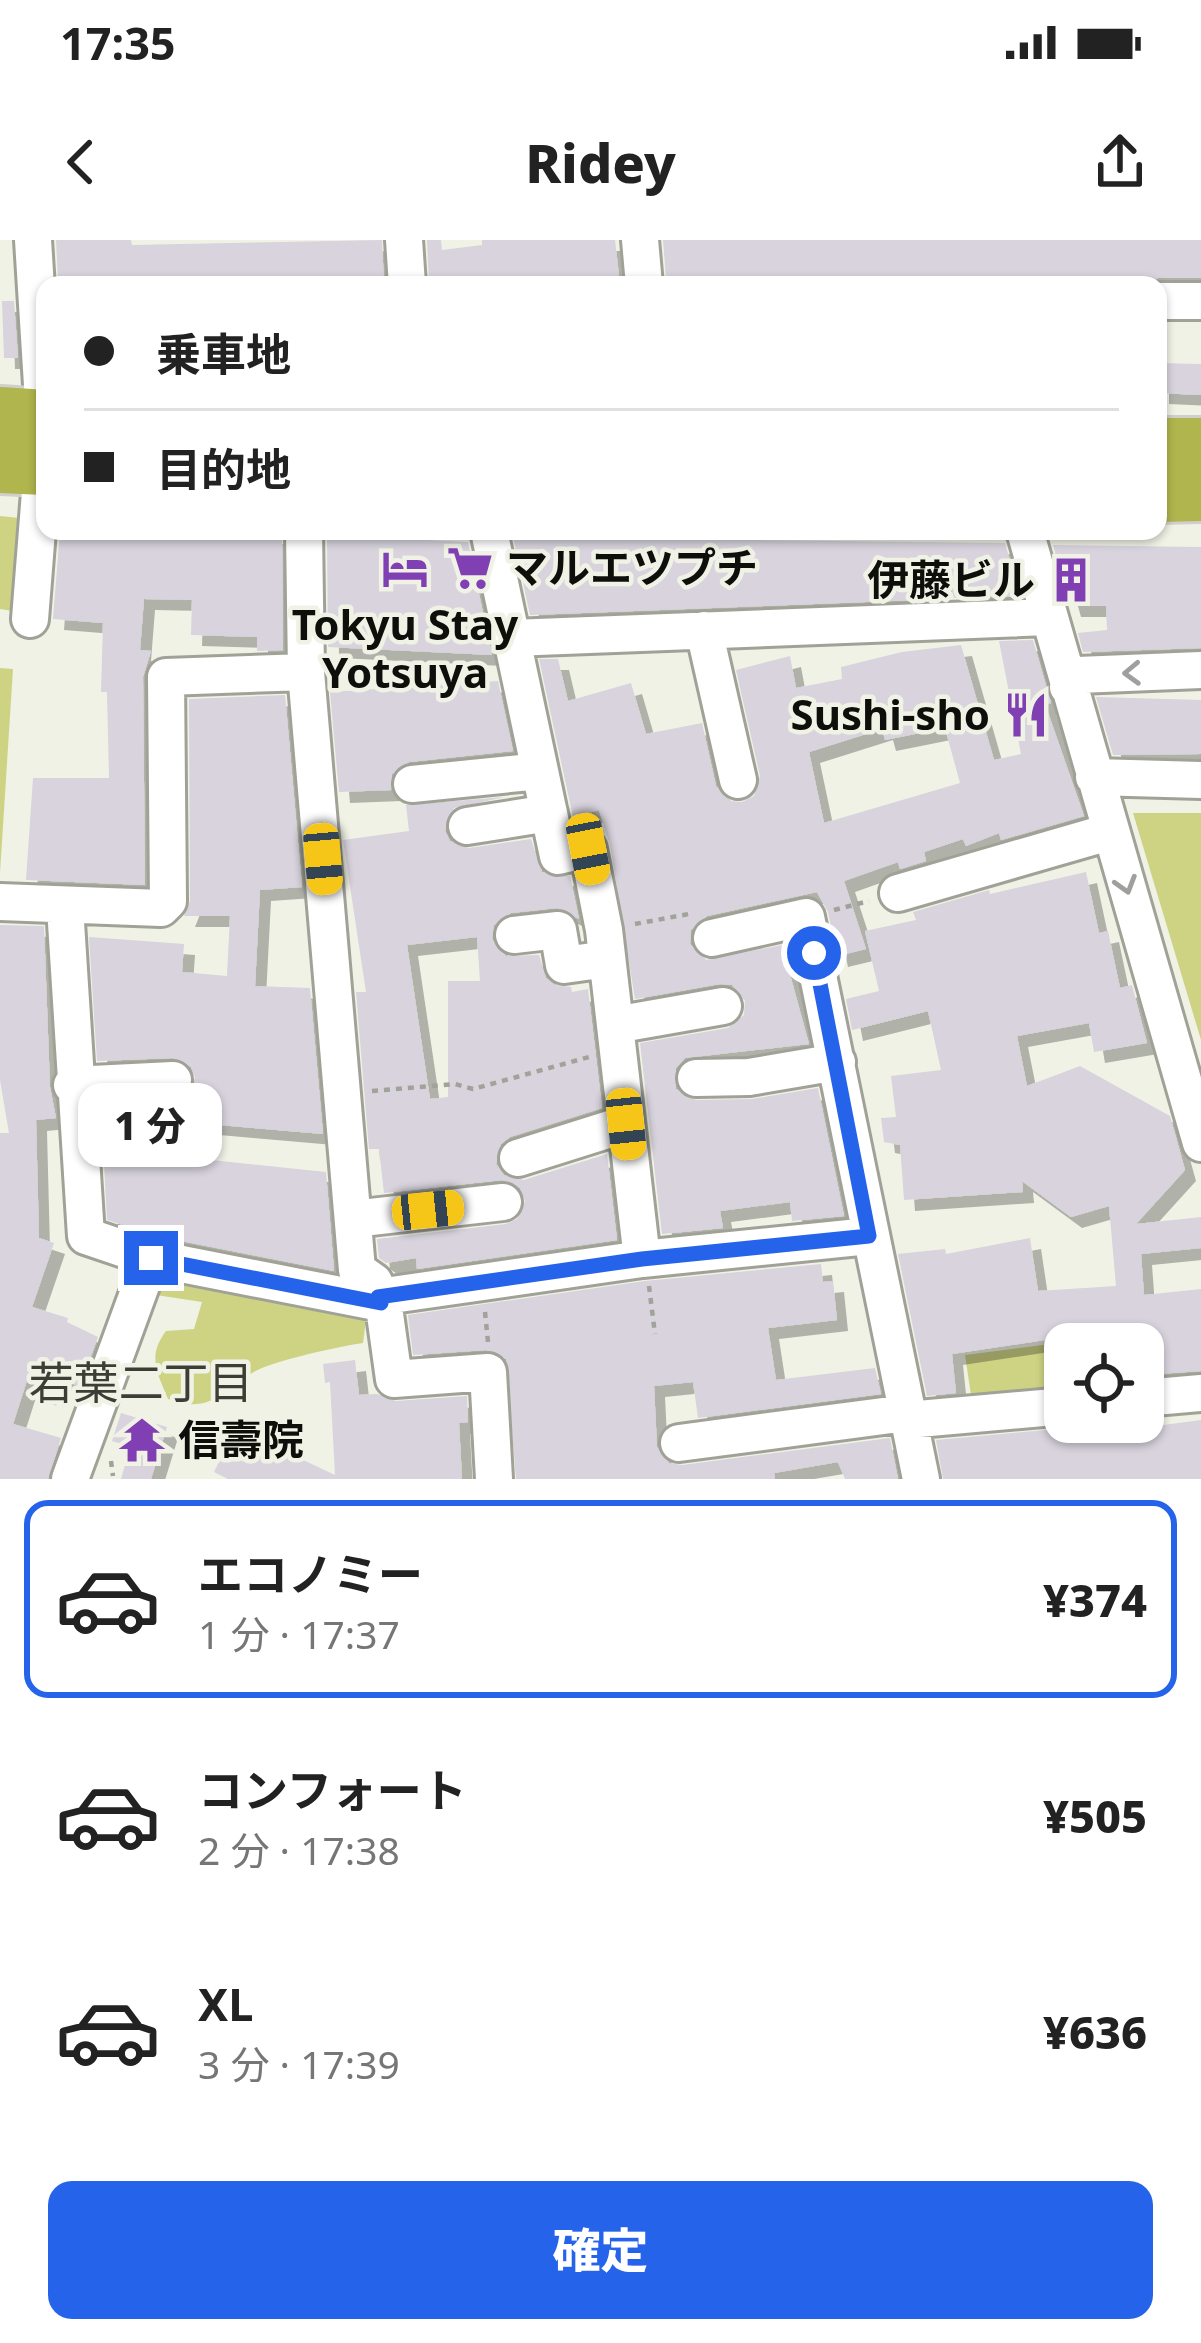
<!DOCTYPE html>
<html lang="ja">
<meta charset="utf-8">
<style>
body{margin:0;font-family:"Noto Sans","Noto Sans JP",sans-serif;background:#f6f6f6;color:#222;height:100vh;display:flex;flex-direction:column;font-size:45px;white-space:nowrap}
*{box-sizing:border-box;margin:0}
p{font-size:39px;color:#767676}
.icon{flex:none;width:66px;height:66px;fill:none;stroke:currentColor;stroke-width:2;stroke-linecap:round;stroke-linejoin:round}
.map{position:relative;height:1239px;overflow:hidden}
.side{display:flex;flex-direction:column;background:#fff;flex:1}
.side>*{flex:none}
.top-card{position:absolute;left:36px;top:36px;width:1131px;height:264px;border-radius:24px;box-shadow:0 3px 9px #0004;display:grid;align-content:center;height:264px;padding:0 48px;background:#fff}
.tools{position:absolute;left:1044px;top:1083px;display:grid;gap:24px}
.tools a{display:grid;place-items:center;width:120px;height:120px;border-radius:24px;background:#fff;box-shadow:0 3px 9px #0004;font-size:60px}
.end{position:absolute;width:54px;height:54px;margin:-27px;border:15px solid #2563eb;background:#fff;box-shadow:0 0 0 6px #fff}
.from{border-radius:50%}
.bubble{position:absolute;height:84px;border-radius:24px;background:#fff;box-shadow:0 3px 9px #0004;font-size:39px;font-weight:800;line-height:84px;text-align:center}
.car{position:absolute;width:36px;height:72px;margin:-36px -18px;border-radius:15px;box-shadow:0 0 9px 3px #0007;background:linear-gradient(#f5c518 24%,#345 0 40%,#f5c518 0 76%,#345 0 86%,#f5c518 0)}
.top-card b{display:flex;align-items:center;gap:42px;height:114px;font-size:45px}
.top-card b+b{border-top:3px solid #e0e0e0}
.top-card i{width:30px;height:30px;background:#222}
ul{padding:21px 0 0;list-style:none}
li{display:flex;align-items:center;gap:36px;height:198px;margin:0 24px 18px;padding:0 24px;border:6px solid transparent;border-radius:24px}
li div{flex:1}
li b{display:block;font-size:45px}
li em{font-style:normal;font-weight:800}
li.on{border-color:#2563eb}
li>.icon{width:108px;height:108px;stroke-width:1.5}
.primary-button{display:flex;gap:24px;margin-top:auto;padding:24px 48px}
.primary-button a{flex:1;height:138px;border-radius:24px;background:#2563eb;color:#fff;font-size:48px;font-weight:800;line-height:138px;text-align:center}
.status{display:flex;justify-content:space-between;align-items:center;height:84px;padding:0 60px;background:#fff;direction:ltr}
.status svg{height:33px;fill:currentColor}
header{display:flex;justify-content:space-between;align-items:center;height:156px;padding:0 48px;background:#fff;font-size:54px;font-weight:800}
.map>svg:first-child{display:block}
.green{fill:#ced384}
.building{fill:#d8d3dd;fill-rule:evenodd;filter:url(#shadow)}
.lines{fill:none;stroke-linecap:round;stroke-linejoin:round}
.minor-casing{stroke:#a1a297;stroke-width:42}
.highway-casing{stroke:#cfcfce;stroke-width:60}
.path{stroke:#a1a39a;stroke-width:4.5;stroke-dasharray:6 6;stroke-linecap:butt}
.minor{stroke:#fff;stroke-width:36}
.highway{stroke:#b1b54d;stroke-width:54}
.oneway{stroke:#9f9f9d}
.route{stroke:#2563eb;stroke-width:15}
.labels{text-anchor:middle;stroke-width:9;stroke-linejoin:round;paint-order:stroke}
.poi-label{font-size:42px;font-weight:bold;fill:#0e0e0b;stroke:#f0f2e6;text-anchor:start}
.neighbourhood-label{font-size:45px;fill:#3c3d34;stroke:#f0f2e6}
</style>
<div class="status"><b>17:35</b><svg viewBox="0 0 49 12"><path d="M0 12V9h3v3zM5 12V6h3v6zM10 12V3h3v9zM15 12V0h3v12zM26 1h20v11H26zM47 4h2v5h-2z"/></svg></div>
<header><svg class="icon" aria-label="back" viewBox="0 0 24 24"><path d="M15 5l-7 7 7 7"/></svg>Ridey<svg class="icon" aria-label="share" viewBox="0 0 24 24"><path d="M12 15V3M7 8l5-5 5 5M5 13v7h14v-7"/></svg></header>
<div class="map">
<svg width="1201" height="1239" viewBox="0 0 1201 1239">
<defs>
<filter id="shadow"><feDropShadow dx="11" dy="11" stdDeviation="0" flood-color="#0004"/></filter>
</defs>
<rect width="100%" height="100%" fill="#f0f2e6"/>
<path class="green" d="M0,276L29,279L25,373L0,369Z
M0,428L13,429L0,633Z
M1133,573H1201V800Z
M163,1030L368,1064L363,1103C341,1106 268,1122 252,1133C221,1154 208,1174 168,1159C157,1132 147,1116 166,1091L194,1089L202,1062L156,1055Z
M1050,1104L1056,1150L972,1162L965,1115Z"/>
<path class="building" d="M56,0H131L132,5L382,0L384,45H67L58,41Z
M427,0H441L442,10L482,5V0H615L620,45H429Z
M663,0H1201V38H1158L1143,45H1016L666,38Z
M2,61H14L18,118H4Z
M1158,123L1201,124V155L1158,153Z
M60,291L282,293L283,410L257,411V397L191,395L192,360L144,359L140,410L151,411L143,437L145,645L26,640L33,538H109L107,452H101L103,383L53,379Z
M327,295L468,302L492,415L328,407Z
M513,297L1005,303L1020,356L954,358L950,343L919,349L917,360L530,375Z
M1053,305L1201,307V408L1083,412L1078,393L1107,390L1106,366H1070Z
M1033,400L1051,463L1045,464L1084,576L1001,600L999,593L966,606L963,599L924,612L926,621L900,629L898,622L844,641L866,709L837,716L828,672L817,652L707,676L691,690L690,704L706,720L782,705L809,804L685,818L676,828V849L696,860L752,859L818,848L844,976L792,981L790,962L720,971L723,988L662,994L640,803L728,788L744,775L745,761L732,745L720,744L635,759L610,605L599,570L573,577L539,419H558L568,461L631,443L646,494L702,483L716,546L730,561L742,562L754,556L760,536L736,430L790,416L796,448L842,439L841,427L902,412L961,405L994,520L1021,514L999,401ZM945,488L960,543L824,583L809,512L882,489L885,500Z
M498,441L513,511L409,522L392,534L391,550L339,552L330,452Z
M285,455L302,647L260,650L255,746L310,748L323,894L186,882L182,917L326,932L334,1031L161,997V991H143L107,980L102,886L131,884L130,865L184,859L195,838L191,827L173,818L97,821L89,697L184,704L182,732L227,736L230,676H184L190,661L189,459Z
M1096,457L1201,460V514L1113,515Z
M505,557L454,568L445,591L450,601L469,608L531,599L542,632L570,636L579,679L557,668L511,673L494,685L492,699L506,716L539,715L546,738L555,745L571,747L572,752L588,749L602,868L510,897L501,904L496,924L504,935L524,940L607,914L617,1000L417,1029L416,1018L386,1023L379,1018L377,999L506,984L517,979L525,961L520,948L502,940L384,953L379,909H369L356,752H366L343,600L409,591L406,565ZM477,697L480,741H448V857L430,859L407,705Z
M1086,632L1099,693L1108,691L1120,748L1132,745L1147,803L1094,812L1089,783L1017,796L1027,846L1080,826L1170,876L1185,930L1136,984L1201,977V1008L1141,1014L1144,1055L1201,1049V1131L1143,1135V1104H1072L1071,1096L952,1114L956,1153L927,1156L898,1014L945,1009L946,1014L1030,998L1038,1051L1116,1046L1109,966L1071,977L1022,941L1023,952L904,960L900,905L884,902L881,878L896,877L891,836L941,830L928,771L852,790L846,759L879,751L865,691L916,680L913,672L989,650L990,654Z
M0,685L44,686L50,847L56,878L36,880L39,998L54,1003L32,1067L68,1078L67,1082L98,1097L80,1146L30,1131L13,1184L61,1198L48,1239H0V893H9L0,840Z
M821,1024L823,1042L833,1041L837,1080L768,1088L776,1140L875,1128L881,1154L698,1178L693,1142L654,1146L657,1207L669,1223L682,1225L890,1198L898,1239H845L838,1222L774,1233L775,1239H516L506,1119L486,1110L413,1115L408,1075L645,1041Z
M355,1120L359,1155L377,1154L396,1161L467,1156L468,1182L459,1183L462,1239H228L214,1232L236,1187L257,1197L261,1191L286,1203L282,1210L335,1235L330,1142L325,1143L323,1124Z
M121,1173L167,1187L151,1239H121L130,1207L112,1201Z
M1156,1179V1186L1201,1180V1239H943L936,1200L1067,1188L1081,1182L1082,1190Z"/>
<g class="lines">
<g class="minor-casing">
<path id="minor" d="M33,0L44,177
M404,0L407,45
M640,0L644,45
M1158,61H1201
M489,291L558,616L588,609L604,690L642,1019
M1025,291L1201,903
M30,379L42,227
M704,390L738,540
M512,398L1049,377
M306,432L357,1030L374,1042L384,1067L394,1139L488,1132L494,1239
M1068,447L1078,435L1201,430
M1094,537L1201,540
M412,544L540,531
M467,586L549,573
M898,653L1109,592
M0,662L161,668L168,661L166,437L306,432L304,291
M65,667L86,996L151,1018L381,1063
M514,695L558,690L564,725L607,719
M712,698L806,677L921,1239
M615,785L723,766
M696,838L749,837L837,822
M72,845L173,840
M518,918L626,884
M353,979L503,962
M378,1057L642,1019L869,996
M1143,1158L1201,1153
M907,1180L1065,1166
M679,1203L906,1173
M70,1239L151,1018"/>
</g>
<g class="highway-casing">
<path id="highway" d="M0,174L45,177
M1158,205H1201
M0,226L45,228
M1158,255L1201,254"/>
</g>
<path class="path" d="M834,670L869,661
M635,684L694,673
M372,851L455,844L473,849L589,817
M649,1046L655,1094
M485,1072L488,1102
M28,1155L63,1165
M111,1221L113,1236"/>
<use href="#minor" class="minor"/>
<use href="#highway" class="highway"/>
</g>
<defs><path id="oneway-chevron" d="M-2-3.5L2.5 0L-2 3.5" fill="none" stroke-width="1.6" stroke-linecap="round" stroke-linejoin="round" transform="scale(3)"/></defs>
<g class="oneway">
<use href="#oneway-chevron" transform="translate(1132 433) rotate(178)"/>
<use href="#oneway-chevron" transform="translate(1126 645) rotate(73)"/>
</g>
<g class="lines">
<path class="route" d="M151,1018L381,1063L378,1057L642,1019L869,996L814,713"/>
</g>
<defs>
<g id="supermarket-bare" transform="scale(3.6)"><path d="M-6-5.5h2.5l.6 2H6L4.5 2H-2.5L-4.4-4H-6ZM-1.5 3.2a1.3 1.3 0 1 0 .1 0ZM3 3.2a1.3 1.3 0 1 0 .1 0Z" fill="#803fb3" stroke="#f0f2e6" stroke-width="2.5" paint-order="stroke"/></g>
<g id="hotel-bare" transform="scale(3.6)"><path d="M-6-4.5h1.5V1H6V5H4.5V3h-9V5H-6ZM-4 0a1.8 1.8 0 1 1 3.6 0ZM.5 0V-2.5h3Q6-2.5 6 0Z" fill="#803fb3" stroke="#f0f2e6" stroke-width="2.5" paint-order="stroke"/></g>
<g id="building-bare" transform="scale(3.6)"><path d="M-4-6H4V6H1V3H-1V6H-4ZM-2.5-4.3h1.7v1.8h-1.7ZM.8-4.3h1.7v1.8H.8ZM-2.5-1h1.7V.8h-1.7ZM.8-1h1.7V.8H.8Z" fill="#803fb3" stroke="#f0f2e6" stroke-width="2.5" paint-order="stroke"/></g>
<g id="restaurant-bare" transform="scale(3.6)"><path d="M-5-6h1v4h1v-4h1v4h1v-4h1v5L-1.5 .5V6h-2V.5L-5-1ZM5-6V6H3V1.5H1.5Q1.5-4 5-6Z" fill="#803fb3" stroke="#f0f2e6" stroke-width="2.5" paint-order="stroke"/></g>
<g id="temple-bare" transform="scale(3.6)"><path d="M0-6L5-2H3V0L6.5 2.5H4V6H1.5V3h-3V6H-4V2.5H-6.5L-3 0V-2H-5Z" fill="#803fb3" stroke="#f0f2e6" stroke-width="2.5" paint-order="stroke"/></g>
</defs>
<g fill-rule="evenodd">
<use href="#supermarket-bare" x="470" y="328"/>
<use href="#hotel-bare" x="405" y="329"/>
<use href="#building-bare" x="1071" y="340"/>
<use href="#restaurant-bare" x="1026" y="475"/>
<use href="#temple-bare" x="142" y="1200"/>
</g>
<g class="labels">
<g class="poi-label">
<text x="506" y="343">マルエツプチ</text>
<text x="1035" y="355" text-anchor="end">伊藤ビル</text>
<text x="405" y="400" text-anchor="middle">Tokyu Stay<tspan x="405" dy="48">Yotsuya</tspan></text>
<text x="990" y="490" text-anchor="end">Sushi-sho</text>
<text x="178" y="1215">信壽院</text>
</g>
<g class="neighbourhood-label">
<text x="141" y="1159">若葉二丁目</text>
</g>
</g>
</svg>
<div class="tools">
<a><svg class="icon" aria-label="locate" viewBox="0 0 24 24"><circle cx="12" cy="12" r="6"/><path d="M12 2v4M12 18v4M2 12h4M18 12h4"/></svg></a>
</div>
<i class="end from" style="left:814px;top:713px"></i>
<i class="end" style="left:151px;top:1018px"></i>
<div class="bubble" style="left:78px;top:843px;width:144px">1 分</div>
<i class="car" style="left:588px;top:609px;rotate:169deg"></i>
<i class="car" style="left:323px;top:619px;rotate:175deg"></i>
<i class="car" style="left:626px;top:884px;rotate:174deg"></i>
<i class="car" style="left:428px;top:970px;rotate:84deg"></i>
<div class="top-card">
<b><i class="from"></i>乗車地</b>
<b><i></i>目的地</b>
</div>
</div>
<section class="side">
<ul>
<li class="on"><svg class="icon" aria-label="car" viewBox="0 0 24 24"><path d="M5 17H2v-5l4-1 3-4h7l3 4 3 1v5h-3M9 17h6M6 11h13"/><circle cx="7" cy="17" r="2"/><circle cx="17" cy="17" r="2"/></svg><div><b>エコノミー</b><p>1 分 · 17:37</p></div><em>¥374</em></li>
<li><svg class="icon" aria-label="car" viewBox="0 0 24 24"><path d="M5 17H2v-5l4-1 3-4h7l3 4 3 1v5h-3M9 17h6M6 11h13"/><circle cx="7" cy="17" r="2"/><circle cx="17" cy="17" r="2"/></svg><div><b>コンフォート</b><p>2 分 · 17:38</p></div><em>¥505</em></li>
<li><svg class="icon" aria-label="car" viewBox="0 0 24 24"><path d="M5 17H2v-5l4-1 3-4h7l3 4 3 1v5h-3M9 17h6M6 11h13"/><circle cx="7" cy="17" r="2"/><circle cx="17" cy="17" r="2"/></svg><div><b>XL</b><p>3 分 · 17:39</p></div><em>¥636</em></li>
</ul>
<div class="primary-button"><a>確定</a></div>
</section>
